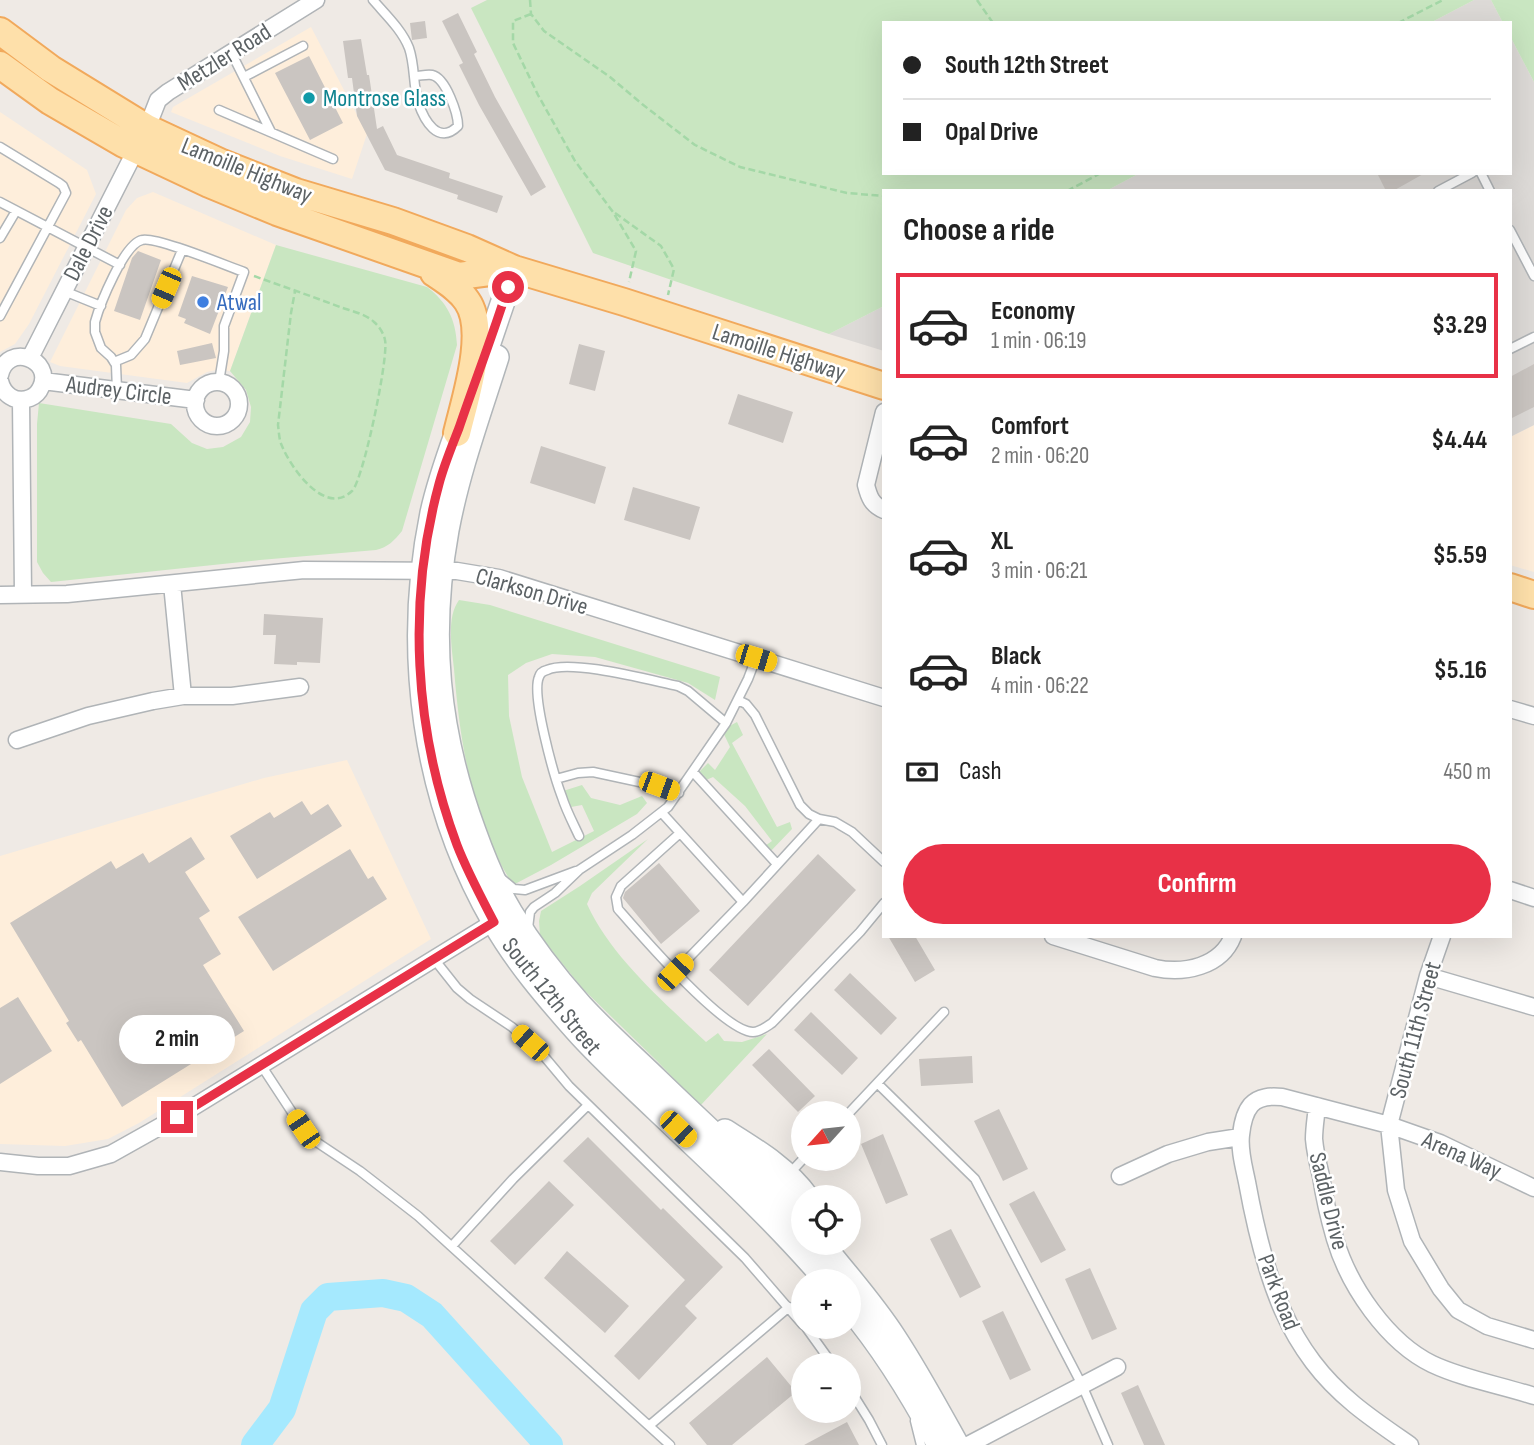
<!DOCTYPE html>
<meta charset="utf-8">
<style>
body{margin:0;font-family:"Sofia Sans Condensed",sans-serif;background:#f6f6f6;color:#222;height:100vh;display:flex;flex-direction:column;font-size:26px;white-space:nowrap}
*{box-sizing:border-box;margin:0}
p{font-size:23px;color:#767676}
.icon{flex:none;width:38px;height:38px;fill:none;stroke:currentColor;stroke-width:2;stroke-linecap:round;stroke-linejoin:round}
.map{position:relative;flex:1;overflow:hidden}
.side{position:absolute;left:882px;top:189px;width:630px;height:749px;display:flex;flex-direction:column;background:#fff;border-radius:0px;box-shadow:0 7px 28px #0002}
.side>*{flex:none}
.guide{position:absolute;left:882px;top:21px;width:630px;height:154px;border-radius:0px;box-shadow:0 7px 28px #0002;display:grid;align-content:center;height:154px;padding:0 21px;background:#fff}
.needle{width:46px;rotate:243deg}
.controls{position:absolute;left:791px;top:1101px;display:grid;gap:14px}
.controls a{display:grid;place-items:center;width:70px;height:70px;border-radius:50%;background:#fff;box-shadow:0 7px 28px #0002;font-size:35px}
.end{position:absolute;width:32px;height:32px;margin:-16px;border:9px solid #e83147;background:#fff;box-shadow:0 0 0 4px #fff}
.from{border-radius:50%}
.bubble{position:absolute;height:49px;border-radius:24px;background:#fff;box-shadow:0 7px 28px #0002;font-size:23px;font-weight:700;line-height:49px;text-align:center}
.car{position:absolute;width:21px;height:42px;margin:-21px -10px;border-radius:9px;box-shadow:0 0 5px 2px #0007;background:linear-gradient(#f5c518 24%,#345 0 40%,#f5c518 0 76%,#345 0 86%,#f5c518 0)}
.guide b{display:flex;align-items:center;gap:24px;height:66px;font-size:26px}
.guide b+b{border-top:2px solid #e0e0e0}
.guide i{width:18px;height:18px;background:#222}
ul{padding:0;list-style:none}
li{display:flex;align-items:center;gap:21px;height:105px;margin:0 14px 10px;padding:0 7px;border:4px solid transparent;border-radius:0px}
li div{flex:1}
li b{display:block;font-size:26px}
li em{font-style:normal;font-weight:700}
li.on{border-color:#e83147}
li>.icon{width:63px;height:63px;stroke-width:1.5}
h2{padding:0 21px;font-size:32px;line-height:84px}
.pay{display:flex;align-items:center;gap:18px;height:77px;padding:0 21px;font-size:26px}
.pay p{margin-inline-start:auto}
.primary-button{display:flex;gap:14px;margin-top:auto;padding:14px 21px}
.primary-button a{flex:1;height:80px;border-radius:42px;background:#e83147;color:#fff;font-size:28px;font-weight:700;line-height:80px;text-align:center}
.map>svg:first-child{display:block}
.commercial{fill:#feeedb}
.industrial{fill:#dddad7}
.green{fill:#c9e6c1}
.lines{fill:none;stroke-linecap:round;stroke-linejoin:round}
.river{stroke:#a5e9fe;stroke-width:28}
.building{fill:#cac5c1}
.service-casing{stroke:#b0b4b7;stroke-width:11}
.minor-casing{stroke:#b0b4b7;stroke-width:19}
.secondary-casing{stroke:#b1b6b9;stroke-width:26}
.primary-casing{stroke:#f1a95c;stroke-width:30}
.path{stroke:#a4d8a7;stroke-width:2.5;stroke-dasharray:7 3.5;stroke-linecap:butt}
.service{stroke:#fff;stroke-width:8}
.minor{stroke:#fff;stroke-width:16}
.secondary{stroke:#fff;stroke-width:23}
.primary{stroke:#fee0aa;stroke-width:26}
.route{stroke:#e83147;stroke-width:9}
.culture-dot{fill:#0f9aa8;stroke:#fff;stroke-width:2.5}
.shop-dot{fill:#3f7fe0;stroke:#fff;stroke-width:2.5}
.labels{text-anchor:middle;stroke-width:5;stroke-linejoin:round;paint-order:stroke}
.street-label{font-size:24px;fill:#5c6265;stroke:#fff}
.culture-label{font-size:24px;fill:#0d838f;stroke:#fff;text-anchor:start}
.shop-label{font-size:24px;fill:#366cbe;stroke:#fff;text-anchor:start}
</style>
<div class="map">
<svg width="1534" height="1445" viewBox="0 0 1534 1445">
<rect width="100%" height="100%" fill="#efeae5"/>
<path class="commercial" d="M311,27L367,134L352,179L280,156L171,112L173,107Z
M0,112L87,170L96,194L29,324L15,344L0,352Z
M153,192L276,245L230,371L216,370L207,372L187,383L60,366L50,362L126,210L137,198Z
M1534,425V572L1510,565V437Z
M347,760L431,939L139,1123L108,1139L65,1146L0,1144V856L264,778Z"/>
<path class="industrial" d="M1474,0H1491L1503,23H1430Z
M1510,36L1534,82V425L1510,437V191H1106L1140,173H1510Z
M884,306V351L829,334Z"/>
<path class="green" d="M487,0H1474L1430,23H884V173H1140L1106,191H884V306L829,334L593,253L471,8Z
M1491,0H1534V82L1510,36V23H1503Z
M276,245L427,287C447,302 456,320 457,345L402,531C394,541 388,547 376,550L260,560L51,582L43,573L37,562V424L39,403L171,424L192,443L207,449L223,447L241,437L250,422L251,407L246,390L230,371Z
M459,600L490,605L720,677L715,700L688,683L595,657L552,654L526,663L508,675L509,716L522,777L552,852L594,831L582,805L571,807L560,792L582,785L591,798L620,805L642,796L647,803L637,814L551,865L513,885C472,821 460,743 454,669C452,648 446,618 459,600Z
M737,722L743,735L732,743L777,827L790,822L792,829L768,854L762,848L772,841L745,806L713,777L704,781L699,772L708,763L715,770L730,747L722,730Z
M648,839L592,893L587,904C611,957 664,1002 706,1042L718,1033L724,1041L742,1042L767,1034L700,1106L657,1061L583,989L540,936L539,921L541,911L580,886Z"/>
<g class="lines">
<path class="river" d="M255,1445L282,1409L314,1311L328,1297L383,1293L406,1298L432,1315L549,1445"/>
</g>
<path class="building" d="M458,13L477,52L474,54L495,97L546,187L531,196L479,105L459,65L463,63L442,21Z
M425,21L427,38L412,40L410,23Z
M361,39L367,75H369L377,129L383,126L397,155L450,173L449,178L503,196L497,213L457,199L458,195L385,170L357,116L352,78H348L343,41Z
M309,56L343,123L310,140L275,73Z
M1377,173H1425L1393,191H1386Z
M138,251L161,260L140,320L114,311L132,258Z
M192,276L228,287L210,334L184,323L186,319L178,316Z
M212,343L216,358L180,365L177,351Z
M579,344L605,351L595,391L569,384Z
M1534,364V407L1510,419V377Z
M738,394L793,412L783,443L728,424Z
M541,446L606,467L595,504L530,483Z
M633,487L700,507L690,540L624,520Z
M264,614L323,618L320,663L297,662V665L274,664L276,635H263Z
M302,801L311,815L328,804L342,826L257,879L230,836L270,812L274,818Z
M191,837L205,859L185,872L210,911L199,918L221,954L203,965L244,1031L122,1107L81,1040L78,1042L66,1023L69,1021L10,923L111,861L116,869L143,853L149,863Z
M350,849L368,879L373,876L387,899L273,971L238,917Z
M818,854L856,890L748,1006L709,970Z
M659,863L700,911L661,944L623,898L625,892Z
M888,936H915L935,970L915,982Z
M850,973L897,1018L881,1035L834,990Z
M18,997L52,1051L0,1084V1008Z
M811,1012L858,1058L842,1075L794,1030Z
M769,1049L815,1096L798,1112L752,1065Z
M972,1056L973,1083L921,1086L919,1059Z
M999,1109L1028,1169L1003,1181L974,1121Z
M883,1134L908,1195L886,1204L861,1144Z
M588,1137L661,1210L663,1208L723,1267L685,1306L697,1318L639,1380L614,1356L685,1280L563,1161Z
M549,1181L574,1205L515,1265L490,1241Z
M1034,1191L1066,1250L1041,1263L1009,1204Z
M951,1229L981,1287L960,1298L930,1239Z
M567,1251L629,1306L605,1333L544,1278Z
M1090,1268L1117,1329L1092,1340L1065,1279Z
M1003,1311L1031,1370L1010,1380L982,1321Z
M767,1357L796,1392L732,1445H707L689,1423Z
M1138,1385L1165,1445H1144L1121,1393Z
M847,1422L859,1445H804Z"/>
<g class="lines">
<g class="service-casing">
<path id="service" d="M373,0C386,15 402,30 409,48C415,65 413,85 418,102C424,120 438,146 458,126C458,114 446,78 432,75C427,74 420,76 414,76
M231,52L271,132
M244,77L303,46
M219,110L333,159
M0,147L59,183L63,186L66,193L0,316
M1481,173L1490,191
M1438,191L1472,173
M0,202L120,265
M1510,230L1534,276
M0,238L16,211
M64,291L101,306
M1510,349L1534,337
M114,362L131,355L145,339L182,250
M117,390L116,365L111,357L101,348L95,332V322C100,304 124,244 142,240C155,236 227,266 244,272L224,326V351L219,382
M738,700L746,704L755,715L800,805L809,814L819,819L835,822L852,832L884,862
M693,772L777,864
M556,779L578,773L593,772L658,786L679,793
M662,813L743,902
M680,833L621,886L616,897L618,909C639,933 724,1032 753,1032C760,1032 766,1027 772,1023L860,932L884,903
M579,836C573,823 566,810 562,797C554,776 531,695 539,677C540,673 543,671 547,670C571,659 649,680 678,686L688,691L726,723
M502,879L514,889L525,890L576,871
M528,928L530,912L534,907L555,893L579,870L632,835L668,807L726,723L748,679L756,658
M434,959L457,988L470,999L512,1027L543,1055L569,1086L745,1258L803,1325
M675,972L743,902L819,819
M261,1065L303,1129L315,1141L360,1171L418,1216L670,1445
M878,1084L975,1179L1082,1385L1108,1445
M849,1113L944,1012
M790,1173L804,1158
M452,1246L513,1179L588,1105
M805,1326L833,1365
M849,1388L869,1420L882,1445
M915,1421L921,1445
M650,1425L789,1307"/>
</g>
<g class="minor-casing">
<path id="minor" d="M30,358L147,128L158,100L168,92L316,0
M0,375C7,342 54,359 41,387C39,392 35,396 30,398C15,404 3,394 0,381
M43,381L196,400
M195 404a22 22 0 1 1 44 0a22 22 0 1 1-44 0Z
M21,400L23,594
M884,412L866,485C869,497 872,505 884,510
M172,584L183,696
M0,595L67,594L304,570L457,571L499,578L884,698
M1510,709L1534,716
M17,740L88,716L153,701L183,696H232L300,687
M1510,890L1534,898
M1053,936L1155,968C1184,974 1221,967 1233,936
M1442,936L1428,976L1389,1125L1396,1190L1412,1241L1441,1289L1458,1310L1487,1326L1534,1340
M1428,976L1534,1007
M1317,1106C1316,1117 1314,1128 1314,1139C1315,1151 1318,1164 1321,1176C1324,1197 1329,1218 1335,1239C1349,1286 1387,1342 1432,1364C1464,1379 1500,1385 1534,1396
M0,1162L38,1166H69L111,1154L177,1117L502,917
M1120,1176L1168,1154L1208,1142L1240,1137
M968,1445L1117,1367
M1410,1445C1374,1420 1340,1398 1313,1362C1301,1346 1291,1329 1283,1311C1265,1270 1255,1226 1247,1182C1244,1167 1239,1150 1241,1135C1242,1125 1245,1112 1251,1105C1259,1096 1271,1096 1282,1097L1389,1125L1440,1143L1534,1188"/>
</g>
<g class="secondary-casing">
<path id="secondary" d="M497,357C479,414 458,471 447,530C428,635 437,731 474,831C484,859 496,888 511,913C531,946 555,977 581,1006C605,1032 631,1055 657,1080C687,1109 718,1138 749,1167C768,1186 785,1206 803,1225
M479,372L514,269
M462,418C451,449 439,480 432,513C404,651 423,799 494,922C516,961 547,997 577,1031C601,1058 629,1083 656,1109C714,1164 774,1219 827,1281
M725,1131C755,1150 786,1168 807,1197
M820,1242C845,1273 872,1303 894,1337C917,1372 937,1409 957,1445
M849,1307C885,1350 913,1396 939,1445"/>
</g>
<g class="primary-casing">
<path id="primary" d="M0,31L51,69L147,128L222,163L296,192L393,221L467,248L514,269L624,302L884,386
M0,65L50,101L124,144L209,184L277,212L459,276L514,269
M434,273C446,281 459,289 467,301C488,331 465,399 457,433
M1510,587L1534,595"/>
</g>
<path class="path" d="M530,0L531,14L544,31L610,77L642,104L695,145L740,167L847,193L884,196
M977,0L993,23
M531,14L513,21V43L538,95L575,161L613,212L636,251L629,282
M1398,23L1443,0
M1067,191L1101,173
M615,213L661,246L674,269L668,295
M254,276C282,286 311,296 340,307C351,311 366,314 374,322C379,326 384,334 385,340C389,357 363,481 352,491C325,517 291,468 282,446C279,440 279,432 278,425L291,313L295,291"/>
<use href="#service" class="service"/>
<use href="#minor" class="minor"/>
<use href="#secondary" class="secondary"/>
<use href="#primary" class="primary"/>
</g>
<g class="lines">
<path class="route" d="M177,1117L494,922C481,897 467,871 457,845C414,730 407,602 439,484C444,465 452,446 459,428C475,381 493,335 508,287"/>
</g>
<circle class="culture-dot" cx="309" cy="98" r="7"/>
<circle class="shop-dot" cx="203" cy="302" r="7"/>
<g class="labels">
<g class="street-label">
<text transform="translate(224 57) rotate(-32)" y="8">Metzler Road</text>
<text transform="translate(247 170) rotate(22)" y="8">Lamoille Highway</text>
<text transform="translate(88 243) rotate(-63)" y="8">Dale Drive</text>
<text transform="translate(779 352) rotate(18)" y="8">Lamoille Highway</text>
<text transform="translate(119 390) rotate(7)" y="8">Audrey Circle</text>
<text transform="translate(532 591) rotate(16)" y="8">Clarkson Drive</text>
<text transform="translate(552 996) rotate(51)" y="8">South 12th Street</text>
<text transform="translate(1415 1030) rotate(-75)" y="8">South 11th Street</text>
<text transform="translate(1462 1155) rotate(24)" y="8">Arena Way</text>
<text transform="translate(1329 1201) rotate(76)" y="8">Saddle Drive</text>
<text transform="translate(1279 1292) rotate(69)" y="8">Park Road</text>
</g>
<g class="culture-label">
<text x="323" y="106">Montrose Glass</text>
</g>
<g class="shop-label">
<text x="217" y="310">Atwal</text>
</g>
</g>
</svg>
<div class="controls">
<a><svg class="needle" viewBox="-14 -14 28 28"><path d="M0-13l5 13h-10z" fill="#e53935"/><path d="M0 13l5-13h-10z" fill="#767676"/></svg></a>
<a><svg class="icon" aria-label="locate" viewBox="0 0 24 24"><circle cx="12" cy="12" r="6"/><path d="M12 2v4M12 18v4M2 12h4M18 12h4"/></svg></a>
<a>+</a>
<a>−</a>
</div>
<i class="end from" style="left:508px;top:287px"></i>
<i class="end" style="left:177px;top:1117px"></i>
<div class="bubble" style="left:119px;top:1015px;width:116px">2 min</div>
<i class="car" style="left:166px;top:288px;rotate:203deg"></i>
<i class="car" style="left:756px;top:658px;rotate:107deg"></i>
<i class="car" style="left:659px;top:786px;rotate:110deg"></i>
<i class="car" style="left:675px;top:972px;rotate:44deg"></i>
<i class="car" style="left:530px;top:1043px;rotate:312deg"></i>
<i class="car" style="left:303px;top:1129px;rotate:326deg"></i>
<i class="car" style="left:678px;top:1129px;rotate:134deg"></i>
<div class="guide">
<b><i class="from"></i>South 12th Street</b>
<b><i></i>Opal Drive</b>
</div>
<section class="side">
<h2>Choose a ride</h2>
<ul>
<li class="on"><svg class="icon" aria-label="car" viewBox="0 0 24 24"><path d="M5 17H2v-5l4-1 3-4h7l3 4 3 1v5h-3M9 17h6M6 11h13"/><circle cx="7" cy="17" r="2"/><circle cx="17" cy="17" r="2"/></svg><div><b>Economy</b><p>1 min · 06:19</p></div><em>$3.29</em></li>
<li><svg class="icon" aria-label="car" viewBox="0 0 24 24"><path d="M5 17H2v-5l4-1 3-4h7l3 4 3 1v5h-3M9 17h6M6 11h13"/><circle cx="7" cy="17" r="2"/><circle cx="17" cy="17" r="2"/></svg><div><b>Comfort</b><p>2 min · 06:20</p></div><em>$4.44</em></li>
<li><svg class="icon" aria-label="car" viewBox="0 0 24 24"><path d="M5 17H2v-5l4-1 3-4h7l3 4 3 1v5h-3M9 17h6M6 11h13"/><circle cx="7" cy="17" r="2"/><circle cx="17" cy="17" r="2"/></svg><div><b>XL</b><p>3 min · 06:21</p></div><em>$5.59</em></li>
<li><svg class="icon" aria-label="car" viewBox="0 0 24 24"><path d="M5 17H2v-5l4-1 3-4h7l3 4 3 1v5h-3M9 17h6M6 11h13"/><circle cx="7" cy="17" r="2"/><circle cx="17" cy="17" r="2"/></svg><div><b>Black</b><p>4 min · 06:22</p></div><em>$5.16</em></li>
</ul>
<div class="pay"><svg class="icon" aria-label="cash" viewBox="0 0 24 24"><path d="M3 7h18v10H3z"/><circle cx="12" cy="12" r="2"/></svg>Cash<p>450 m</p></div>
<div class="primary-button"><a>Confirm</a></div>
</section>
</div>
